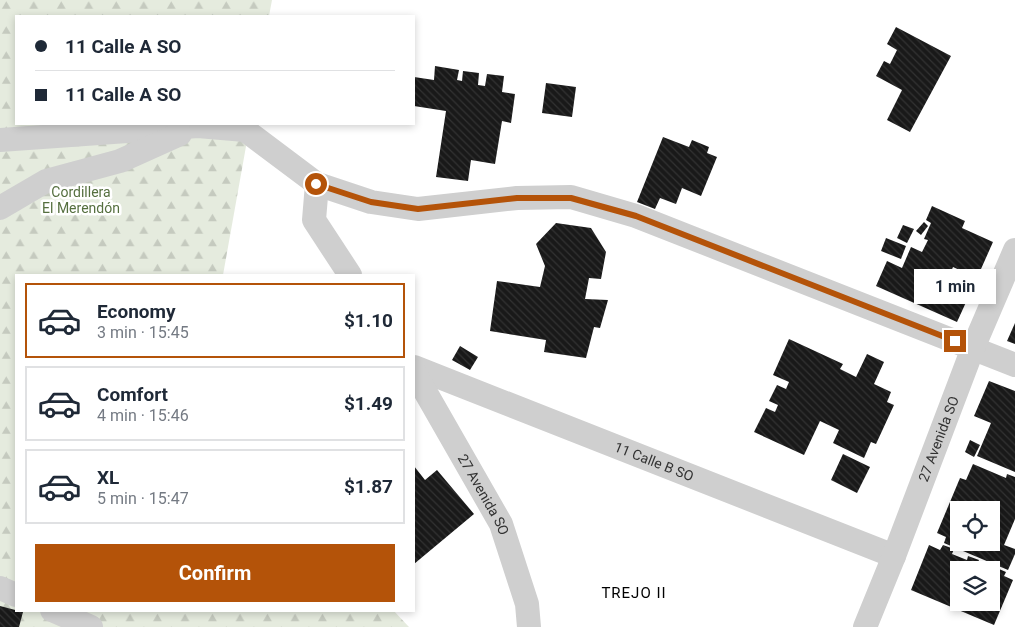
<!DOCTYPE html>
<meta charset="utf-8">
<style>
body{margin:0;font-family:Roboto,sans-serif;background:#f2f2f3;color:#1f2937;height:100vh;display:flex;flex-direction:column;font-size:19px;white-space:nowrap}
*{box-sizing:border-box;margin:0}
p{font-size:16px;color:#747a83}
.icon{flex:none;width:28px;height:28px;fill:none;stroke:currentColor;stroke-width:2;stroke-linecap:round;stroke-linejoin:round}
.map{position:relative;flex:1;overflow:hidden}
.drawer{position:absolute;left:15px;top:274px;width:400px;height:338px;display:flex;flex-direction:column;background:#fff;border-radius:0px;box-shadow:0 2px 8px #0003}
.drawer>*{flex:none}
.top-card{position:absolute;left:15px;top:15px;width:400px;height:110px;border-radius:0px;box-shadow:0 2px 8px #0003;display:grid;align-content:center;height:110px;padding:0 20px;background:#fff}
.controls{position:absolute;left:950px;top:501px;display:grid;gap:10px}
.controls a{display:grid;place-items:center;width:50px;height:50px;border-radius:0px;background:#fff;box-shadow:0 2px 8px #0003;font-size:25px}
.end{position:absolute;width:22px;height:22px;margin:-11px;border:6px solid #b45309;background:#fff;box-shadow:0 0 0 2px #fff}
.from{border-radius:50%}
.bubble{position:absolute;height:35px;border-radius:0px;background:#fff;box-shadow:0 2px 8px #0003;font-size:16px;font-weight:700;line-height:35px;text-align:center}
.top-card b{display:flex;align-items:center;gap:18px;height:48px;font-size:19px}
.top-card b+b{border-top:1px solid #e0e1e3}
.top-card i{width:12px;height:12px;background:#1f2937}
ul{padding:9px 0 0;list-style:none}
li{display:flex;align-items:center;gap:15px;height:75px;margin:0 10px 8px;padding:0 10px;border:2px solid #e0e1e3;border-radius:0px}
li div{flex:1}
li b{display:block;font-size:19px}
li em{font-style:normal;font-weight:700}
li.active{border-color:#b45309}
li>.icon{width:45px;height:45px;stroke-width:1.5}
.cta{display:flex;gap:10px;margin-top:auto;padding:10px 20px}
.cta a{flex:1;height:58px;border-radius:0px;background:#b45309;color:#fff;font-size:20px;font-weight:700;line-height:58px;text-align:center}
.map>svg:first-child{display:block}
.forest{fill:url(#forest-firs)}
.building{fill:url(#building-back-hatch);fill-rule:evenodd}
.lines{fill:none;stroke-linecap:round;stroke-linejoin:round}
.minor{stroke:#cfcfcf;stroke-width:24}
.route{stroke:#b45309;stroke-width:6}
.labels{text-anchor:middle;stroke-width:5;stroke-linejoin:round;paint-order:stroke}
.park-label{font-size:14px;fill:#556f3f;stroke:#fff}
.street-label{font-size:14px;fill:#323232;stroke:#fff}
.neighbourhood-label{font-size:15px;letter-spacing:1px;fill:#000;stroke:#fff}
</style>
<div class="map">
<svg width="1015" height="627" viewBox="0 0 1015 627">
<defs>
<pattern id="forest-firs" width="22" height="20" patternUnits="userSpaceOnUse" patternTransform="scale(1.25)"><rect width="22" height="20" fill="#e5ebde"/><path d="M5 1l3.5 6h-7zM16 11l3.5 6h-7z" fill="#c5cabf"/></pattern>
<pattern id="building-back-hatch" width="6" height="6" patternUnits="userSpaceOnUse" patternTransform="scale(1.25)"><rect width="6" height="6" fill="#191919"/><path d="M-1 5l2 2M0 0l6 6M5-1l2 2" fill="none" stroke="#323232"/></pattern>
</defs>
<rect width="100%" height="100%" fill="#fff"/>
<path class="forest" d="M0,0H272L269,16H16V124H250L223,275H16V610H393L409,627H0Z"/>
<path class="building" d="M896,27L951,56L910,132L887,120L902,90L876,76L884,61L890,64L897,50L887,44Z
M435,66L459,70L457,80L462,81L463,71L479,73L478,85L485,86L487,74L504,76L502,92L515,94L511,123L502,121L495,164L471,160L468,181L436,177L446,111L414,106V77L434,80Z
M546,83L576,87L572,117L542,113Z
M663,137L689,147L692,140L709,147L707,153L717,157L701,196L682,188L676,204L660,198L655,209L637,202Z
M932,206L965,221L962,228L993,242L977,278L953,267L949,276L973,287L957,322L876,286L887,261L902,268L911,247L922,252L928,240L924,239L931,223L926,220Z
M924,222L928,226L921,235L916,231Z
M556,223L591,228L606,252L601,279L589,278L585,299L608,300L600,328L594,327L586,358L544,352L546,340L490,331L497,281L540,287L545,266L536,244Z
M903,225L914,229L907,243L897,238Z
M886,238L906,246L901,259L881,251Z
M1015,323V344L1007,341Z
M789,339L843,364L840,369L856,377L867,354L884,362L874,384L891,392L887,402L894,405L876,444L871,442L864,458L833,443L839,430L820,421L804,455L754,432L766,408L775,412L778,405L769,401L777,385L786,389L789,382L773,375Z
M460,346L478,357L470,370L452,360Z
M989,381L1015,391V472L977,456L991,423L974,416Z
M970,440L980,445L974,457L965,452Z
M843,454L870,467L857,493L831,480Z
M973,464L1006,478L1007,474L1015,477V519L1004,545L1015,549V554L1008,570L944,543L946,537L937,533L960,478L966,480ZM959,510H991V542H959Z
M414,466L425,480L437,470L474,514L414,564Z
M929,545L940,550L943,545L954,549L952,554L967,560L968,556L979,560L977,565L989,570H959V602H991V571L997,573L999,569L1006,572L1004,576L1013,580L994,625L911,590Z
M0,606L23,612L19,627H0Z"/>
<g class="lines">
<g class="minor">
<path d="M0,140L198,126L245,130L317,184L371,202L418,209L517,198L571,197L636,216L1015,365"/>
<path d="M317,184L314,220L350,275"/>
<path d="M0,208L46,181L120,161L180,134"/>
<path id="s1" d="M414,367L894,556"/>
<path id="s2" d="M414,372L501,524L527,604L529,627"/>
<path d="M0,588L16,595"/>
<path d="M52,610L91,627"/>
<path id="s3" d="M865,627L894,556L973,348L1015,250"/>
</g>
</g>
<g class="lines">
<path class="route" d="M316,184L371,202L418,209L517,198H571L636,216L955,341"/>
</g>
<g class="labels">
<g class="park-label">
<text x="81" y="197">Cordillera<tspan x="81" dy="16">El Merendón</tspan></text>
</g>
<g class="street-label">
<text dy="5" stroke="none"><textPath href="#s3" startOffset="202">27 Avenida SO</textPath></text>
<text dy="5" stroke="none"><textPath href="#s1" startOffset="258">11 Calle B SO</textPath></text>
<text dy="5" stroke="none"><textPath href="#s2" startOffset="141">27 Avenida SO</textPath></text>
</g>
<g class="neighbourhood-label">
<text x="634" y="598">TREJO II</text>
</g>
</g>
</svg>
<div class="controls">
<a><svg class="icon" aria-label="locate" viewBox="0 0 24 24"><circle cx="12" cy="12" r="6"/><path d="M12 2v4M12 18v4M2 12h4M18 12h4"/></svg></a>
<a><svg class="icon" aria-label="layers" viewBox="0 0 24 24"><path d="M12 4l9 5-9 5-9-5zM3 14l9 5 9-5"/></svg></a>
</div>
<i class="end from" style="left:316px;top:184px"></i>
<i class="end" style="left:955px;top:341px"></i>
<div class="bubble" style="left:914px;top:269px;width:82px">1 min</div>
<div class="top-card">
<b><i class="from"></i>11 Calle A SO</b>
<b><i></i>11 Calle A SO</b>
</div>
<section class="drawer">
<ul>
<li class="active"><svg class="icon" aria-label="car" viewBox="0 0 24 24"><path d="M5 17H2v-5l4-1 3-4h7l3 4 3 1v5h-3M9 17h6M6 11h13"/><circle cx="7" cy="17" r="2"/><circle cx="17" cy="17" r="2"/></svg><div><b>Economy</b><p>3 min · 15:45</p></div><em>$1.10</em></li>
<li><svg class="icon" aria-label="car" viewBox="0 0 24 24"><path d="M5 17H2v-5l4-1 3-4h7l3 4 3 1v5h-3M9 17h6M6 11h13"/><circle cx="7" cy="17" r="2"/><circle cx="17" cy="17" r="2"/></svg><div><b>Comfort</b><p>4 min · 15:46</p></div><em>$1.49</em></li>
<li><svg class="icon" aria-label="car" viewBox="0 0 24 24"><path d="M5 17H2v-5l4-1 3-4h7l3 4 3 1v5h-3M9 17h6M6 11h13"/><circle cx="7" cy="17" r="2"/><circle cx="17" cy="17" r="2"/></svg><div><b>XL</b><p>5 min · 15:47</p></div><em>$1.87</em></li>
</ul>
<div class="cta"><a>Confirm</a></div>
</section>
</div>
